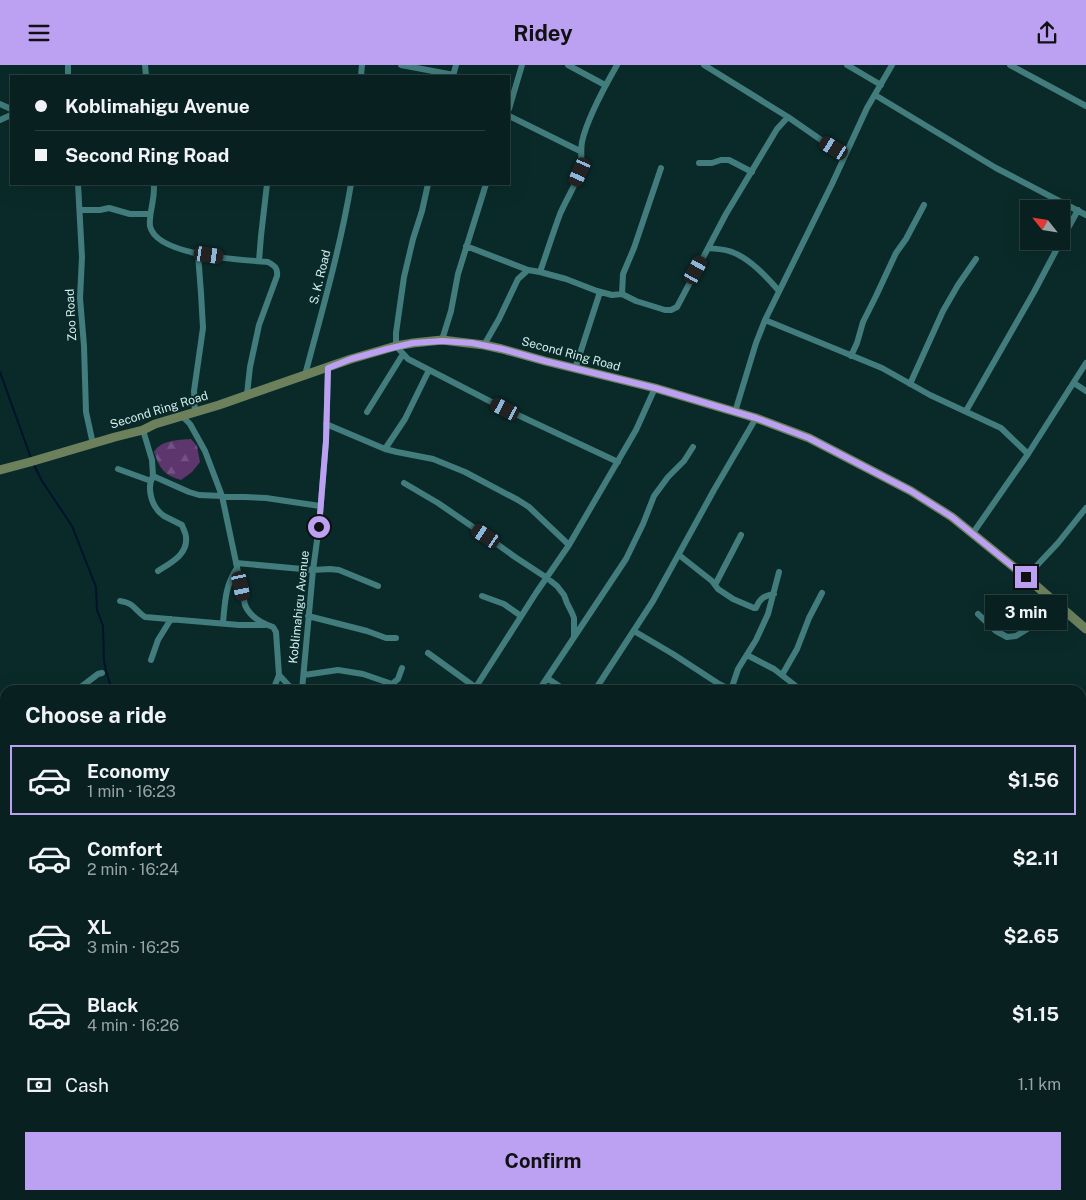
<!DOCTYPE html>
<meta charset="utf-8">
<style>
body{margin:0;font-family:"Public Sans",sans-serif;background:#112829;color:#f1f3f6;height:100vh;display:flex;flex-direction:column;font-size:19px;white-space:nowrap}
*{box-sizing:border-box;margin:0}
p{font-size:16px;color:#98a3a5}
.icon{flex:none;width:28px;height:28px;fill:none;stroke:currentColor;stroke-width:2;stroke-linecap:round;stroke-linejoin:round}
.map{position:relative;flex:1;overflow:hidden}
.details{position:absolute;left:0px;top:620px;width:1086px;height:515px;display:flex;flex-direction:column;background:#082020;border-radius:15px 15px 0 0;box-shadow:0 5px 20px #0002,0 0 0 1px #293e3e}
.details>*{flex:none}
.hud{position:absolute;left:10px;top:10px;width:500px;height:110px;border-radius:0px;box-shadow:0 5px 20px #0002,0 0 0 1px #293e3e;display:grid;align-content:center;height:110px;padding:0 25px;background:#082020}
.needle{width:32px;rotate:300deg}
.fabs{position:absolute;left:1020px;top:135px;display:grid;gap:10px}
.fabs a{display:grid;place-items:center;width:50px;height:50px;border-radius:0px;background:#082020;box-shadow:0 5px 20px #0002,0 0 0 1px #293e3e;font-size:25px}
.end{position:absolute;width:22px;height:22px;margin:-11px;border:6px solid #bca0f2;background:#111;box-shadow:0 0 0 2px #111}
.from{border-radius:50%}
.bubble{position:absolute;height:35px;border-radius:0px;background:#082020;box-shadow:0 5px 20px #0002,0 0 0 1px #293e3e;font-size:16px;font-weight:700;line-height:35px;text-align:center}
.car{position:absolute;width:15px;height:30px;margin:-15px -8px;border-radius:6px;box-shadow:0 0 4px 1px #0007;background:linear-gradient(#222 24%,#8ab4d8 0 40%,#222 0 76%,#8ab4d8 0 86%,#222 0)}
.hud b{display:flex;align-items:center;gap:18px;height:48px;font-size:19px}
.hud b+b{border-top:1px solid #293e3e}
.hud i{width:12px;height:12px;background:#f1f3f6}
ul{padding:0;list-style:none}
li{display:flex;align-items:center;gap:15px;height:70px;margin:0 10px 8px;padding:0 15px;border:2px solid transparent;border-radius:0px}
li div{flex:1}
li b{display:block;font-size:19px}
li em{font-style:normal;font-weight:700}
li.current{border-color:#bca0f2}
li>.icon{width:45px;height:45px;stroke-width:1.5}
h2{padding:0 25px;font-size:22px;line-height:60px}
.pay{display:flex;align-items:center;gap:12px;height:55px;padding:0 25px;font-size:19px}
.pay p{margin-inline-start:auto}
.button{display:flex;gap:10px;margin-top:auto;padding:10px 25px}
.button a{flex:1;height:58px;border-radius:0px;background:#bca0f2;color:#111;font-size:20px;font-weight:700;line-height:58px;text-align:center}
header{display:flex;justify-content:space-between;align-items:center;height:65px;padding:0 25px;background:#bca0f2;color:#111;font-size:22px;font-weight:700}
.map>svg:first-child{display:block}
.built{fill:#0f3736}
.forest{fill:url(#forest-firs)}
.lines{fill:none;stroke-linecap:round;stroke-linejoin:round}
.stream{stroke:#01132c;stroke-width:2}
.street{stroke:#427c7c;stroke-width:6}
.secondary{stroke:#6c815b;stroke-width:9}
.route{stroke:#bca0f2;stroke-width:6}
.labels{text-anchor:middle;stroke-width:4;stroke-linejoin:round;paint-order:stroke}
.street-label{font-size:12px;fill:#d1eeed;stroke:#0a2a2a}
</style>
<header><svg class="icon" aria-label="menu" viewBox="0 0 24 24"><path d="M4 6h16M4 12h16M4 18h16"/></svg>Ridey<svg class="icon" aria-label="share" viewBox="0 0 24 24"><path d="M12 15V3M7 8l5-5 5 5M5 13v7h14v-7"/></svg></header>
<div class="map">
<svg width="1086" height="1135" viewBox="0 0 1086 1135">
<defs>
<pattern id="forest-firs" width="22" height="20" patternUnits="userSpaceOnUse" patternTransform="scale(1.25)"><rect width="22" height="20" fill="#5d366e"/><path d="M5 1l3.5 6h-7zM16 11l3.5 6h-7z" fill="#735383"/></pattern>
</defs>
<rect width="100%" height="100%" fill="#0a2a2a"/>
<path class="built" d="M1086,769V1135H894L898,1130H1081V773Z"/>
<path class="forest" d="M191,374L197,381L200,397L192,407L181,415C164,410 160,404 154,387C161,375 178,375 191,374Z"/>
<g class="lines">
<path class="stream" d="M0,307L31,393
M34,400L42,416L72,461L96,522L97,545L103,561L104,596L106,606L112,625
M180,1130L181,1135"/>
<path class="street" d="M68,0V11
M145,0L146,11
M401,0L454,10
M568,0L605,20
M704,0L788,52L824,77L845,89
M847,0L881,20
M1010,0L1086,41
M361,11L362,0
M453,11L456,0
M875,30L996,103L1086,150
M0,39L11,44
M509,44L522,0
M509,51L580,86
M0,55L11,50
M699,98H712L721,95H729L752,107
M78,119L82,192L80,233L84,281L86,347L93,379
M154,119C154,124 154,129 153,134C152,143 149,152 150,161C156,191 243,195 268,197C275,201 278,203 277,211L259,260L250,302L247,329
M428,119L422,146L413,174L404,212L396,268V281L408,294L505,344L618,397
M80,145H100L109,143L130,149H150
M1061,176L1078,145
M466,181L528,205
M708,183C716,184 725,184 732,187C749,193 767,212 779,226
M259,196L261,171L267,119
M540,207L566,214L597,226L612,230L622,229L636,236L665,245H671L677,242L726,149L777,64L788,52
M622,229L623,209L634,183L661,103
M765,255L882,303L930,330L1001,363L1028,389
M442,275L451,246L458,209L486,119
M484,280L499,254L518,214L528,205L540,207C547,187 553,168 560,149C566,135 575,121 580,107C583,97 580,87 582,77C587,53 605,21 617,0
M851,291L857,278L863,257L876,231L896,188L906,174L924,140
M575,304L600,227
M305,310C322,246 340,184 351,119
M1074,318L1086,326
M910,319L943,246L958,220L976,194
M966,346L1034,227L1061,176
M195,347L194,326L203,263L201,228L198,189
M367,347L403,289
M735,347L756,278L765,255L832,119L867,43L892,0
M182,351L190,359L205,386L222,431L245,540C250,552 261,558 273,562L276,567L279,610L273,625
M326,359L385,384L397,387L433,394L465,407L518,435L529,442L569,480
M143,365L152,395L153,411L189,427L199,430L266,433L320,441
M385,384L405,354L429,305
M118,404L151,416
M153,411C146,424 152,443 164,451C170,454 176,457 182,460C183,464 186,468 186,472C188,490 170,498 158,506
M404,418L438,438L486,471L515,492L547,513L557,521L564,530L567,538L572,548L574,553V571
M973,468L1028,389L1086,298
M679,490L712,516L718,524L733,534L754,543H756C760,533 764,531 774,529
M236,498L313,505L330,504L339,505L378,521
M1026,512L1058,478L1086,443
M715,520L741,470
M482,531L504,539L521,551
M120,536C135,538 134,545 145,552L239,560H265
M978,549L996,566L1007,572L1016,571L1045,553L1054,551L1063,544
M308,551L367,566L386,573H396
M223,558C225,537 225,521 237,503
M634,566L673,589L719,619L731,625L738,604L756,575L768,549L779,507
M428,588L475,622
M747,590L774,604L801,625
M151,595L158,575L171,554
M279,610L293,625
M304,610L338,605L363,609L392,619L398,614L402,603
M782,610L797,584L809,553L822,528
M547,613L565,625
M77,625L98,609L102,608
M302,625L313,505L319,461L326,376L328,303
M474,625L536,528L569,480L636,365L655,323
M539,625L626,494L643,459L654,431L668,412L684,396L693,382
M595,625L653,536L714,425L756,353
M0,642H5
M0,750L5,749
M1081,769L1086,764
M1081,849L1086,850
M0,852H5
M0,960L5,959
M1081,991L1086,992
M165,1130L166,1135
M325,1130L327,1135
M388,1130L392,1135
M615,1130L618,1135
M684,1130L689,1135
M0,1132L2,1135
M248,1135L251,1130
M470,1135L477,1130
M565,1135L566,1130
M747,1135L752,1130
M896,1135L900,1130"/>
<path class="secondary" d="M0,405L30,397L115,372L143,365L155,359L219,340L351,294L396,281L413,278L442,275L484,280L502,284L545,296L655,323L756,353L809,373L911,426L952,452L1026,512L1086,564"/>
</g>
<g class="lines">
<path class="route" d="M319,462L326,376L328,303L351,294L387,284L413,278L442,276L472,278L502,284L545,296L655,323L756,353L809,373L911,426L952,452L1026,512"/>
</g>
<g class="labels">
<g class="street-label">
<text transform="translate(320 212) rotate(-76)" y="4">S. K. Road</text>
<text transform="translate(71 250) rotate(-93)" y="4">Zoo Road</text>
<text transform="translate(571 289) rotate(15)" y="4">Second Ring Road</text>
<text transform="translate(159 345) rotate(-17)" y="4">Second Ring Road</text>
<text transform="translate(299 542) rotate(-84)" y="4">Koblimahigu Avenue</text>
</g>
</g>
</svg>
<div class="fabs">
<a><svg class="needle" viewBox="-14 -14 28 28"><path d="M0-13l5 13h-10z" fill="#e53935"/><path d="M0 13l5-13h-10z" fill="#98a3a5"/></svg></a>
</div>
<i class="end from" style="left:319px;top:462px"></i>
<i class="end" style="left:1026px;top:512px"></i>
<div class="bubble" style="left:985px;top:530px;width:82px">3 min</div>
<i class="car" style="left:834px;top:83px;rotate:301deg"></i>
<i class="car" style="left:580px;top:107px;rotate:204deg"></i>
<i class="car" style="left:209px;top:190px;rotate:98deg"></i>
<i class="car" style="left:696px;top:205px;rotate:29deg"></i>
<i class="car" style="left:505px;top:344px;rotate:297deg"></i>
<i class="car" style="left:486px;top:471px;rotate:304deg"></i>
<i class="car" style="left:241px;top:521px;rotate:168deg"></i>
<div class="hud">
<b><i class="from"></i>Koblimahigu Avenue</b>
<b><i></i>Second Ring Road</b>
</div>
<section class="details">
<h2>Choose a ride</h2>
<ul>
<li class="current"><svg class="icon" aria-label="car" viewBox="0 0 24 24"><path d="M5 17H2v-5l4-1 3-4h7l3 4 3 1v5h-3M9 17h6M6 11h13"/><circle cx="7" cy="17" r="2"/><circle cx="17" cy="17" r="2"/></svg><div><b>Economy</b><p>1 min · 16:23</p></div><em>$1.56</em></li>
<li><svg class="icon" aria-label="car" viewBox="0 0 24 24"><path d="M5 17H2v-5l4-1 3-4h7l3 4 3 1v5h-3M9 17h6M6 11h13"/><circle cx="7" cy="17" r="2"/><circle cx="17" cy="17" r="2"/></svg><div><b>Comfort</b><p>2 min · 16:24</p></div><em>$2.11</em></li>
<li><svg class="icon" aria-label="car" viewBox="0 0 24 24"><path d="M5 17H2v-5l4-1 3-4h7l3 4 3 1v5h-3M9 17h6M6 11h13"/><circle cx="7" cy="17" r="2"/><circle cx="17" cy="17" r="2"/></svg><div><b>XL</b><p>3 min · 16:25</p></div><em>$2.65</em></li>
<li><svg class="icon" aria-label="car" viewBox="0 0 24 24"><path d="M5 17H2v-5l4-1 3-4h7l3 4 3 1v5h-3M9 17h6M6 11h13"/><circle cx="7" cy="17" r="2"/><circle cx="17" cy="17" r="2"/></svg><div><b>Black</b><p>4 min · 16:26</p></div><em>$1.15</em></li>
</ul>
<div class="pay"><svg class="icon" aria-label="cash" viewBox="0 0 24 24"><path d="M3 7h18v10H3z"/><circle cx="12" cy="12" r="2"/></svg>Cash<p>1.1 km</p></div>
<div class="button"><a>Confirm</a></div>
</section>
</div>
